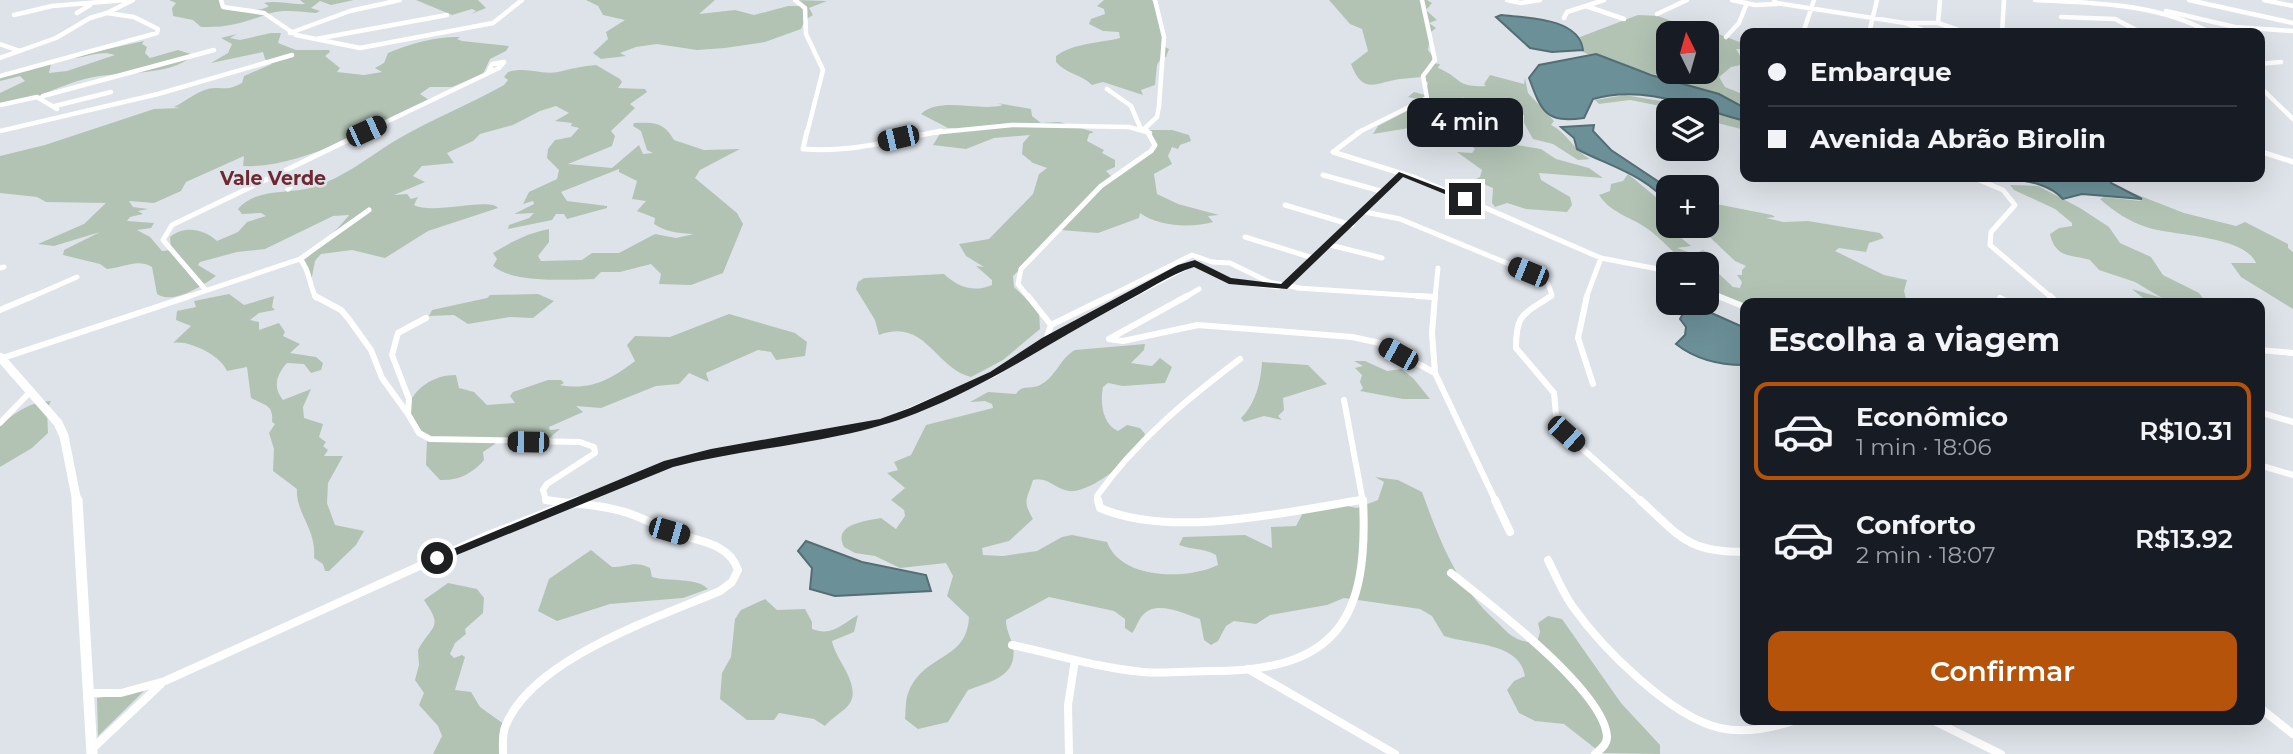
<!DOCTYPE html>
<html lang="pt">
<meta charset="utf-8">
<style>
body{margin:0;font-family:Montserrat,sans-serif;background:#20242c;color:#f1f3f6;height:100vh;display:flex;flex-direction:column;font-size:26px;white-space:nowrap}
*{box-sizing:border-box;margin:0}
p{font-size:23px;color:#9ea1a6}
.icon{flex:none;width:38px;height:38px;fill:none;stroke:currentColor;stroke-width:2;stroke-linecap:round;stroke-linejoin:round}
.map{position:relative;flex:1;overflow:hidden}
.sheet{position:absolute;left:1740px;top:298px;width:525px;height:427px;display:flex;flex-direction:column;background:#171b24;border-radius:14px;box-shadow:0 7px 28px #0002}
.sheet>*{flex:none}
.banner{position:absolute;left:1740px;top:28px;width:525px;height:154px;border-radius:14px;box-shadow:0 7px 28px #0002;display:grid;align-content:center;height:154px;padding:0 28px;background:#171b24}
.needle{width:46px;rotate:355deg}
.buttons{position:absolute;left:1656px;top:21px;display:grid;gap:14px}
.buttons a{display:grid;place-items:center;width:63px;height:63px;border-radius:14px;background:#171b24;box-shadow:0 7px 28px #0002;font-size:35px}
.end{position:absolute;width:32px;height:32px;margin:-16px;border:9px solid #1d1f21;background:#fff;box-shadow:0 0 0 4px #fff}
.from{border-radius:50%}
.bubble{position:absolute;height:49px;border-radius:14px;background:#171b24;box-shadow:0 7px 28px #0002;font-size:23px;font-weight:600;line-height:49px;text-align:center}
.car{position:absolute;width:21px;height:42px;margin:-21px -10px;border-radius:9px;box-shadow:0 0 5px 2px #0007;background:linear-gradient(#222 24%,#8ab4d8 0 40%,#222 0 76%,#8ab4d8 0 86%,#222 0)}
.banner b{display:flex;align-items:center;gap:24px;height:66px;font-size:26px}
.banner b+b{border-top:2px solid #363941}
.banner i{width:18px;height:18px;background:#f1f3f6}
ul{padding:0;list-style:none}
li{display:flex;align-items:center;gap:21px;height:98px;margin:0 14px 10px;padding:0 14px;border:4px solid transparent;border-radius:14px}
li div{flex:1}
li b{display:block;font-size:26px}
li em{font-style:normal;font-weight:600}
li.active{border-color:#b45309}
li>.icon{width:63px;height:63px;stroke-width:1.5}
h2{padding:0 28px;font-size:32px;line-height:84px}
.cta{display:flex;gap:14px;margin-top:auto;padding:14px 28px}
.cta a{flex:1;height:80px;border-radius:14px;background:#b45309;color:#fff;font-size:28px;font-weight:600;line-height:80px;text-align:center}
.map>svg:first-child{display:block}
.green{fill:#b2c3b4}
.water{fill:#6c9098;stroke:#546e74;stroke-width:2}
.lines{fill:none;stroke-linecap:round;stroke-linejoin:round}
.minor-far3{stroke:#fff;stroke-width:4.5}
.minor-far2{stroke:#fff;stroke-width:5}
.minor-far1{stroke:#fff;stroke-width:6}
.minor{stroke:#fff;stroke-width:8}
.secondary-far1{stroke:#fff;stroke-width:9}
.secondary{stroke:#fff;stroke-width:11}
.route{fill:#1d1f21}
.labels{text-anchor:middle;stroke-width:5;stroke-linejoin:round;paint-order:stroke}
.far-neighbourhood-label{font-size:19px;font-weight:bold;fill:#6e2832;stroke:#dee3e9}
</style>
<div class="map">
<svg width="2293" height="754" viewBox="0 0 2293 754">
<rect width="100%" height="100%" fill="#dee3e9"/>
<path class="green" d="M169,0H221V6C236,8 257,14 269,6L264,3C277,0 291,5 305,4L300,0H354L331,5L320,1L311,8L320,11L316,13C302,12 285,9 271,13C244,22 231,28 201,27L193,20L173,16L172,8L176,3Z
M416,0H478L486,8L471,14L476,11L472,9L452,15Z
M586,0H715L699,14L735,10L754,15L788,6H804L795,0L827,1L809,8L813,15L805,20L801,29L765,42L725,48L697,50L657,44L636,47L620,53L626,56L601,59L593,53L608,39L606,32L625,20L603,15L598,6Z
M1104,0H1152L1156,6L1165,47L1169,49L1166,57L1161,58L1157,65L1155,85L1141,90L1143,95L1103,82L1092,85C1081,74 1066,74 1056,62V56C1073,43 1100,43 1120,38L1119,32L1103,31L1089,24L1091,19L1105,14L1104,9L1097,6Z
M1329,0H1427L1432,3L1426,10L1437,20L1429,23L1436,28L1431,32L1428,50L1433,57L1431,63L1440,64L1438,68C1461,77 1456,88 1486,86L1484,84L1490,75L1524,84L1525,78L1528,93L1554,121L1551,125C1566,132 1574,150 1590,159L1578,160L1553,144L1533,139L1524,123V115L1514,114L1513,110L1486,107L1462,97L1473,105L1470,109L1478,114L1479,124C1487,126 1507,133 1513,138L1510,144L1541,149L1556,159L1589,168L1603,178L1539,173L1541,180L1570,197L1572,205L1567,212L1526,209L1507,203L1495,207L1492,203L1493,188L1479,182L1467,183L1480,177L1482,170L1457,152L1472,153L1475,149L1464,140V147L1441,130L1442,126L1453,119L1451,115L1432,118L1427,125L1373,134L1378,126L1426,101L1408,97L1414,92L1425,95L1428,83L1422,77C1415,78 1407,78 1400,79C1377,82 1363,96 1351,64L1368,51L1362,29L1350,24Z
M1638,15L1658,16L1704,33H1668V72H1706V34H1718L1745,44V49H1736L1745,64L1731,67L1719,77L1725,87L1745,95V107L1706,90L1590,55L1578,50L1572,40Z
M271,33H281L278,43L296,50H329L330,52L325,56L340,68L337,72L364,75L382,72L375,68L384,63L388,53C408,44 438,36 460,37L457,39L462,41L509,46L506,51L490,59L483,74L452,87H430L420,94L429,100C378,125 300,169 243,166L244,156L186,182L181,191L154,203L129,201L133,207L148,209L138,211L143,214L130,217L127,221L154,223L151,228L137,230L150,237L162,251L171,250L170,237C184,225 204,229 217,241L238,232L247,222L266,216L261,213L242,214L238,209C258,187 287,195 313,187C344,178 371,155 398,139C432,119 470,104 504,85L508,80L504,77L508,72C526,66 540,75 558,72C570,69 583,66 596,65L620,79L622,82L618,88L645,89L647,92L630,104L635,108L611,131L615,136L612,146L568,164L612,168L639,145L643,154L653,153L647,150L641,131L633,126L634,123C654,122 664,122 674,140L704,150L740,149L700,170L695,178L737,213L743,224L723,273L691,285L659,284L661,274L651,264L620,272H601L594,279C568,280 512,283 493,266L497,259L493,253C511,242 528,233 549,229V242L538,256L541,261L582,260L592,253H619L655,234L676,238L694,234C679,233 668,233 654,224L655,218L637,211L646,201L632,199L637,181L619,172V169L561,192L567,201L607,206V208L567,219L564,214H556L552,220L508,229L509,225L529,218L534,213L514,214L534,204L533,201L523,204L529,192L557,179L559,170L547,158L548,149L555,140L571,137L579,128L571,126L572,123L555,121L569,113L556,106L540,111L513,125L480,134L473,141L447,153L454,163L422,166L413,176L425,182L394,195L407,194L411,199L418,197L414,205C432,215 490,197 498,208L428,231L385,258L352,250L321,254L315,261L311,282L304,260C314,253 347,219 349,215L333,216L265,249L237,252L200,262L198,265L216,276C202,286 173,305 157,294L152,267C137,258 124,268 107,269L100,264L63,255L64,250L100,232L54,246L38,244L84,224L106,203L46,202L37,197L0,193V156L45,145L154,109L180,108L174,107C187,101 200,88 215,88C229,88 228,90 242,83L244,76L272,64L265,59L263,52L211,63L228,53L232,44L221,38L237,34L230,38L240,40Z
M144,41L142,44L147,47L145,53L150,58L178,50L194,55C167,78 122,70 89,78C57,85 33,103 0,105V93L25,81L20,76L0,81V76L51,64L49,73L67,71L115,55C99,49 83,60 66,58Z
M1625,95L1690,106L1745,121V130L1706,120V110H1681L1630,100L1599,104L1595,100Z
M997,103L1031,109L1032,116L1041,123L1059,122L1094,132L1089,134L1087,141L1104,150L1102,153L1115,160V167L1106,171L1111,176L1125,170L1154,145L1149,130H1172L1189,135L1191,141L1180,145L1178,149L1172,147L1168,156L1172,164L1154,174L1157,194L1178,204L1219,215L1208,216L1213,222C1192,228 1159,227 1140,213L1139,218L1098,233L1060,230L1013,276L1014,287L1039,311L1040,329L1003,360L971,377C935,368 925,317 879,335L875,320L856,289L858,282L864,278L944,274C958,287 973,293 992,285V280L976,266L984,267L966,256L959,244L989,239L1033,194L1039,174L1047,168L1033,163L1022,154L1023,143L1030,135L994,138L966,149L933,145L941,132L957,128H948L921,114C940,96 979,112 1003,105Z
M1628,174L1668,207V226H1679L1680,237L1691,246L1677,248L1694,254L1703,250L1713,255L1703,259L1733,287L1740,288L1742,282L1737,275H1742V270L1746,266L1735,261L1698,226H1706V202L1772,215L1775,217L1766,218L1783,222L1808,221L1880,233L1884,238L1869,243L1866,252L1839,248L1835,251L1884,275L1907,280L1904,291L1907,303L1745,305L1713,293L1706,284V264H1686C1675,254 1664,242 1653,233C1636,218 1612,215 1599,195L1610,191L1611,184L1623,181Z
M2010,185L2038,186L2080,208L2109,227L2120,243L2151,257L2163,275L2199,293L2207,303H2149L2132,289L2162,298L2135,282L2099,270L2090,260C2073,254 2056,260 2050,234L2059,228L2072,226V223L2055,209L2014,190Z
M2115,186L2184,213L2236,226L2245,222L2288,244V248L2293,252V309L2241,277L2231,263H2256C2244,235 2172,236 2146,227C2130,222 2113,211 2100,199L2104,197L2141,201Z
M229,294L244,305L274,296L272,307L275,310L259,313L250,320L259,322V330L279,323L285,332L283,336L300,344L290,353L316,357L323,363L321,370L311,373L304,364L287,363C277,374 272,387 283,400L311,389L303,407L304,418L323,424L319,437L326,442L323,446L328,450L324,456H343L328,483L327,503L335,525L364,531L356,545L329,571H325L323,564L314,558C317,530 295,512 297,489L273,471L274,449L269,433L275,424L272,422C274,404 263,405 251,398L247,367L227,371C220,355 189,340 173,343L191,326L176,320L177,311L196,307L194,301Z
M538,294L554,301L533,318L510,317L468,324L454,315L429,316L432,310L487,298L490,295Z
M729,314L795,333L807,342L805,356L776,360L771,352L758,350L706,373L709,382L689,373L679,384L656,386L601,408L576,406L583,412L549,427L550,430L560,429L547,440V447L520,451L495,439V444L483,452L484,460C472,474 458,481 440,480L426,465L427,439L407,409C414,388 433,375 456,375L459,388L474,392L487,405L515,403L510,396L513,392L548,380H561L564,383L560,385C590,391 612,379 635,361L627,345L635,336L670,337Z
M1145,344L1144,350L1131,363L1152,366L1160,358L1172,367L1165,383L1123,386L1108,383L1103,387C1100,402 1102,424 1118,431L1127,425L1140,428L1145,434C1140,454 1091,494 1069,491C1055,489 1047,476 1033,480C1027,500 1022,500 1033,519L1009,541L982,548L983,555L1003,556L1037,551L1062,537L1072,535L1107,542C1121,580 1187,580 1218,565L1216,555C1204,548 1192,550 1179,545L1183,537L1245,535L1272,548L1271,527L1296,526L1304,511L1331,503L1357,508L1378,500L1384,482L1375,477L1398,480L1422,492C1440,541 1456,585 1496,621C1510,635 1516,643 1537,642L1540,632L1538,623L1548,616L1562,619L1621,703L1660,745V754L1601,753L1564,724L1535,721L1519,713L1507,690L1514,681L1525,676C1520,642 1470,645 1444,636L1432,616L1420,609L1344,598L1327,605L1270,615L1256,624L1234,621L1226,626L1218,641L1211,645L1204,640L1200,619C1185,614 1157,600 1144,614C1138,619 1137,627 1132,633L1125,628V619L1114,611L1049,597L1006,620C1006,631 1011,637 1013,647C1018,677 989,682 968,690L948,722L918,729L905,719C906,710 905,699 909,691C925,653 967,661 969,617L947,596L953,576L946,563L900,568L875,556L855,553L844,547C832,524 866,521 881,518L896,529L905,516L904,510L891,500L905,488L887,473L898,470L894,462L911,455L926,425L993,408L992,404L985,401L970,402L988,392L1016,394C1022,384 1031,390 1040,385C1056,377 1061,357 1075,350Z
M1354,361H1365L1387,371L1401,369L1413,378L1430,399H1403L1360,391L1363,388L1360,382L1362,375L1355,368L1363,366Z
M1262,362L1308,365L1327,384L1283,398L1284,410L1278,416L1282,420L1264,416L1244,422L1241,418C1257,402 1261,379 1262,362Z
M51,401L47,409L48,433L32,448L0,467V425C16,412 30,402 51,401Z
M591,550L612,567C627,567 635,560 650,568L652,577C669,582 697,577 708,589L683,598L610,604L557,621L538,611L549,579Z
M448,583L477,589L484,598L483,613L465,629L466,634L455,643L450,654L454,658L462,655L465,657L455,690L471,692L480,707L508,727L502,754H433L442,736L438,726L419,705L424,693L415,680L419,665L418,650C432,624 444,629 424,600Z
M765,599L777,610L805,609L812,622V629C833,637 843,623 858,615L854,632L832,641C835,659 861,684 850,703C844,712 832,717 825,726L814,719L779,713L774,720H747L720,699L722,673L731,657L735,619L741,610Z
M144,691L98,736L97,698Z"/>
<path class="water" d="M1501,15C1525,18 1579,17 1583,50L1552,52L1530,48L1496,17Z
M1596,54L1651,75L1719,94L1745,108V121C1695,108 1645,84 1593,99L1584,118C1546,123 1542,113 1529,78L1539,65Z
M1594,125L1593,131L1611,150L1668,188V204C1647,175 1606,165 1577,149L1574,138L1561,127Z
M2001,177H2108L2111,183L2142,199L2082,194L2063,199C2048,182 2023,181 2001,177Z
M1689,303L1745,328L1744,365C1720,365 1695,359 1676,344L1685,335L1686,327L1680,319Z
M806,541L862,562L926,575L931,591L835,596L810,589L812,568L798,551Z"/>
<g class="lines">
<path class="minor-far3" d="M221,0L223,7L264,13L296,35L360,48L493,23L522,0
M795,0L805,8L806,34L823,70L807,133
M1507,0L1521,3L1540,0
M1732,0L1755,5L1777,4L1774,0
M2035,0C2096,3 2156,3 2211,33
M2189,0L2293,23
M2264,0L2293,6
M1777,3L1905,23
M1586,6L1624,19
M2166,11L2235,27L2293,31
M77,13L90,5
M1657,14L1687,0
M14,15L52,6L125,0
M2061,17L2115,19L2142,33
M1564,18L1567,12L1604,0
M1938,23L1940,0
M290,33L350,11L400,0
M1803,33L1814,0
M1869,33L1877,0
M1931,33L1905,23H1938L1967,33
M2002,33L2004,0
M1726,37L1739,23L1747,3
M316,39L447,15
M0,44L20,51
M0,58L56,38L90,18L107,13
M2259,64L2281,62
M488,73L492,64L504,62
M0,76L157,33L158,29L134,17L107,13L133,0
M2259,86L2293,119
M1107,89L1131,106L1140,127
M43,96L214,50
M0,105L37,97L57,109
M55,106L111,92
M1144,129L1157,117L1159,106L1164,37L1155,0
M0,131L158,94L292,55
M363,133L499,68L504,62
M931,133L1012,125L1129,127L1150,133
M1357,133L1427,98L1423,76L1435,60L1422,0"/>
<path class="minor-far2" d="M807,131L803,149C851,153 895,140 941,131
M1361,131L1333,152L1416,178L1601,258L1668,271
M2259,151L2293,162
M1323,175L1384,192
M271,176L294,183L288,189
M1972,177L2003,190L2015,205L1991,232L1990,245L2052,298
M1285,205L1352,225
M1365,212L1400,219L1538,276L1548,284L1552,295L1548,298
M1245,237L1313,258
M1330,245L1382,258
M300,259C310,270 309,285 316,298
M1195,263L1229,281L1279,287
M0,268L4,267
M1285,286L1402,174
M1297,288L1435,297
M205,289L163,240L172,225L367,131
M1706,291L1722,298
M29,298L77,277
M184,298L300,259L369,210
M1029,298L1018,284L1021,269L1101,186L1151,151L1155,145L1147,131
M1106,298L1192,255L1212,262L1230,263L1269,282L1300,288
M1128,298L1196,262
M1184,298L1199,289
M1435,298L1438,268
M1586,298L1601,258"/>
<path class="minor-far1" d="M315,296L341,310L348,318L371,350L382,378L408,414
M1028,296L1051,325
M1417,296L1435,297
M1435,296L1432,333L1435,373L1496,502
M1551,296C1523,315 1516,313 1516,348L1554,393L1556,415L1566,434L1642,502
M1587,296L1578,338L1593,384
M1718,296L1745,307
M2050,296L2058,303
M2000,298L2010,303
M0,310L33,296
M426,318L398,333L392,355L409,399L408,414L419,433L430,439L580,442L594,447L595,453L547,484L543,490L546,500L558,502
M1051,325L1110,296
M1109,339L1123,341L1198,325L1352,337L1380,343L1435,373
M1109,339L1187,296
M1046,340L1131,296
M2259,350L2293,353
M0,359L190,296
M1344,400L1363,502
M2259,412L2293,422
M0,423L30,392
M2259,465L2293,475
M573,502L669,464L711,453L883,422L994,374L1046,340L1051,325
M1098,502L1097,496C1136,441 1187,399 1240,359
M1351,502L1361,500"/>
<path class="minor" d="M1098,500L1100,508C1173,539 1285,512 1361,500
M1495,500L1510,532
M1640,500C1681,537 1686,552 1745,552
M1548,560C1556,576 1563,593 1573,607C1602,648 1671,717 1720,728C1747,734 1774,728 1799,719
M1451,573C1487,602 1605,691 1607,737C1607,745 1600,750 1595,754
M1012,645C1056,654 1098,668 1143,672C1166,674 1189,671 1212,671C1337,671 1369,619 1363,500
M1248,669L1395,754
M88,693H121L165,681L488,535L578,500
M2259,707L2293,734
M1930,719L2001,754
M92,749L161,684
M503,754C503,745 502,735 505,727C531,659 657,618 720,591L732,582L738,570C729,542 696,541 671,532C654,525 639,515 621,511C597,504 571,504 546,500
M1069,754L1068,705L1075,660"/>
<path class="secondary-far1" d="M0,357L58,423L64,436L77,502"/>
<path class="secondary" d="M77,500L92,754"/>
</g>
<path class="route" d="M1399,172L1469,199L1462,201L1403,177L1287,289L1229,284L1194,267C1169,275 1146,291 1123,303C1054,340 990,384 917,413C840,444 753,446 673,467L442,561H433L431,558L664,461L711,449L880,419L910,408L990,372L1042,338L1178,265L1195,260L1231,278L1281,284Z"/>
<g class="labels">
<g class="far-neighbourhood-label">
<text x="273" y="185">Vale Verde</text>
</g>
</g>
</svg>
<div class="buttons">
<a><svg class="needle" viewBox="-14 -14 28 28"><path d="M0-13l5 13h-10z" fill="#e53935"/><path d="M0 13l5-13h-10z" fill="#9ea1a6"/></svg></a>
<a><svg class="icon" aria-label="layers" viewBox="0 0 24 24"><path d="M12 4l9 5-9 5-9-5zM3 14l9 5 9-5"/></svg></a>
<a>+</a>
<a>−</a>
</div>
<i class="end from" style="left:437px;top:558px"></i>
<i class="end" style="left:1465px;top:199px"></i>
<div class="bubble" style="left:1407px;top:98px;width:116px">4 min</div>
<i class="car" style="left:366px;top:131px;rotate:65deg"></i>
<i class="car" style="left:898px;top:138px;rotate:257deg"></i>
<i class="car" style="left:1528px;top:272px;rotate:292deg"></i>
<i class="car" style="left:1398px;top:354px;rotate:299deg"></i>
<i class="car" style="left:1566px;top:434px;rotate:132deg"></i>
<i class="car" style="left:528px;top:442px;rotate:271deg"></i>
<i class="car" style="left:669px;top:531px;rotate:106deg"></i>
<div class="banner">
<b><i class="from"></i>Embarque</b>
<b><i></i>Avenida Abrão Birolin</b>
</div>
<section class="sheet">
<h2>Escolha a viagem</h2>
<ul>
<li class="active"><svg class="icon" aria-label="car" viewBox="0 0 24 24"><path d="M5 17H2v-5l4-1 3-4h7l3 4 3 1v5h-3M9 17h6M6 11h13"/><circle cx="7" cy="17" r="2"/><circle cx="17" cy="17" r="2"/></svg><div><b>Econômico</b><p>1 min · 18:06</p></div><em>R$10.31</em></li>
<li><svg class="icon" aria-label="car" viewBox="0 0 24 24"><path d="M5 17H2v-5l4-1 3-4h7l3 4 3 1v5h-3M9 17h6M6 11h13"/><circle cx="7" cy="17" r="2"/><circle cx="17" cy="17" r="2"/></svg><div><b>Conforto</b><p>2 min · 18:07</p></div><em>R$13.92</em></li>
</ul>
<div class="cta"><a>Confirmar</a></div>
</section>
</div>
